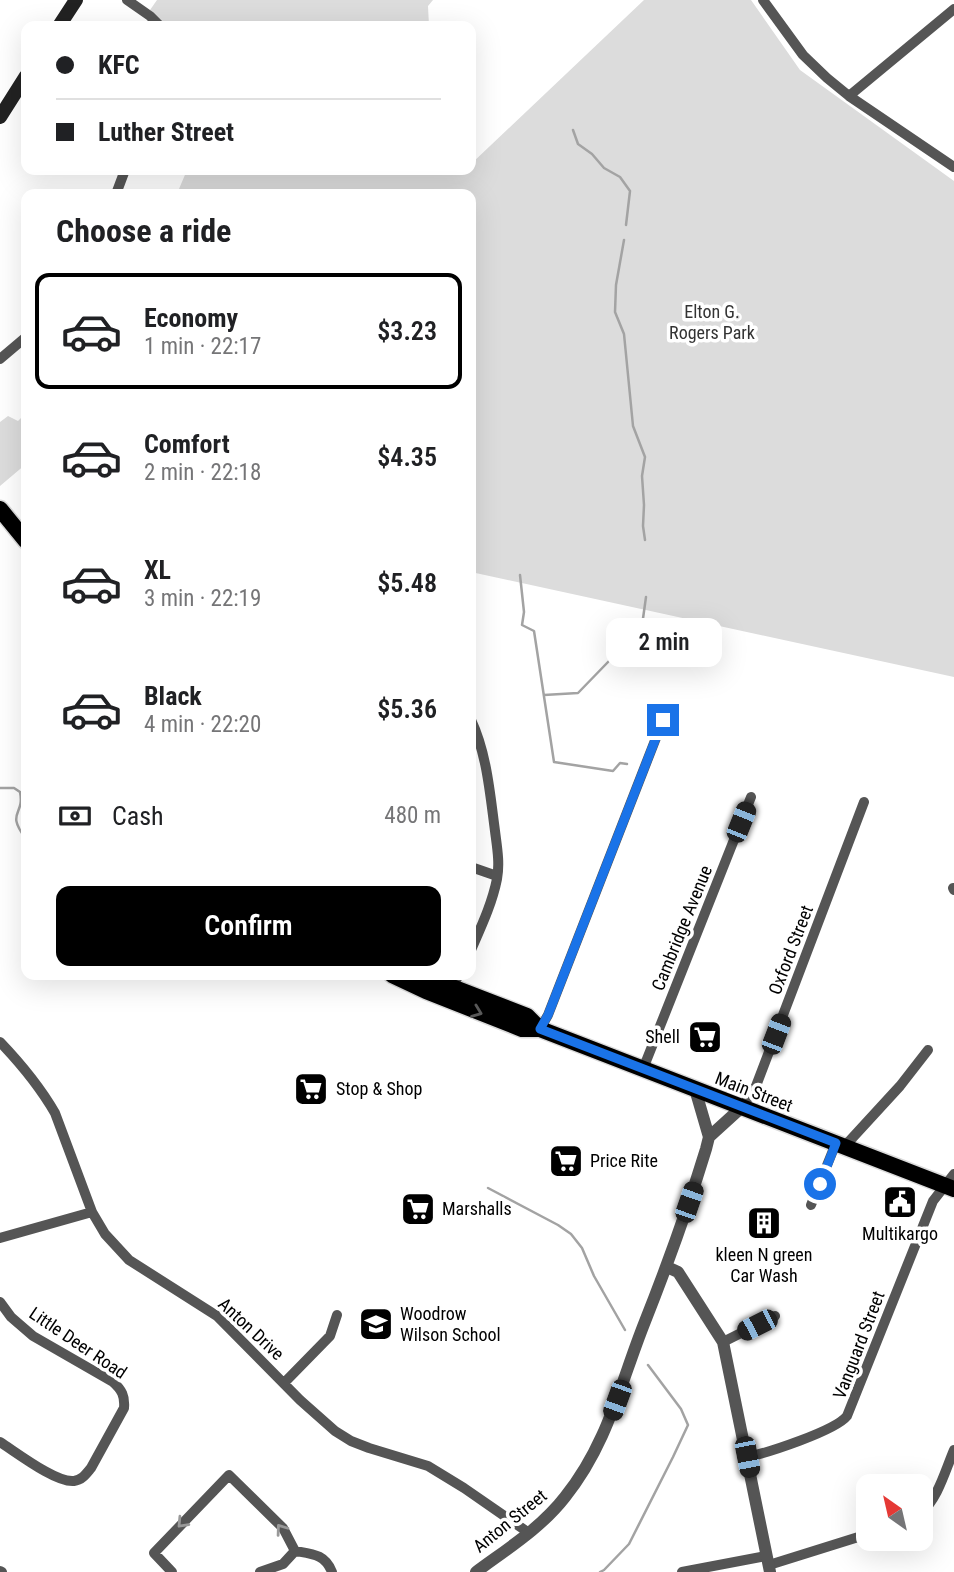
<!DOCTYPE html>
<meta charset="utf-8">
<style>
body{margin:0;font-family:"Roboto Condensed",sans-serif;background:#f6f6f6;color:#202124;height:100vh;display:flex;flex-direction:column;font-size:26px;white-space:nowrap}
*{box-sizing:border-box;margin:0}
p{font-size:23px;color:#757577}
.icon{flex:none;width:38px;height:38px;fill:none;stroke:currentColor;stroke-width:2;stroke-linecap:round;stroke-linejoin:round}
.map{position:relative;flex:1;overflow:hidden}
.details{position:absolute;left:21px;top:189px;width:455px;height:791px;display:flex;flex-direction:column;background:#fff;border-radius:14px;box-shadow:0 7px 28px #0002}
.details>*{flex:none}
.top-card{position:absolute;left:21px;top:21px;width:455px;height:154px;border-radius:14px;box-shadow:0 7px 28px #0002;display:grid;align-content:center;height:154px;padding:0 35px;background:#fff}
.needle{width:46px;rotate:326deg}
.tools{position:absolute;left:856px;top:1474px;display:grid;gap:14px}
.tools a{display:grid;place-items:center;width:77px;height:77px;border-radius:14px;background:#fff;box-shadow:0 7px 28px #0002;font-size:35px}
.end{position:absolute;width:32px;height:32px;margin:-16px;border:9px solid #1a73e8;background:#fff;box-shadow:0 0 0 4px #fff}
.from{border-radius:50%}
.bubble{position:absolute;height:49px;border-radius:14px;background:#fff;box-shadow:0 7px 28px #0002;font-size:23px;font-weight:600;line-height:49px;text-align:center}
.car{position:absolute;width:21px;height:42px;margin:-21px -10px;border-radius:9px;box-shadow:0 0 5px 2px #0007;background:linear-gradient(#222 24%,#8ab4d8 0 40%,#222 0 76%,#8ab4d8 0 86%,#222 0)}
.top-card b{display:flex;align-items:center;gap:24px;height:66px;font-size:26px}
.top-card b+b{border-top:2px solid #e0e0e0}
.top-card i{width:18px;height:18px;background:#202124}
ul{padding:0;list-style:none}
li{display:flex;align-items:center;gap:21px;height:116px;margin:0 14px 10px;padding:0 21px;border:4px solid transparent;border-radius:14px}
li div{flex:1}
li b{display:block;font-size:26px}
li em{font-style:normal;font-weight:600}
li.active{border-color:#000}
li>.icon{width:63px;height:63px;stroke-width:1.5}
h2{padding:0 35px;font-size:32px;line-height:84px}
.pay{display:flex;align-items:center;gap:18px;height:77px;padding:0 35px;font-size:26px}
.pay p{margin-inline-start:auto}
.cta{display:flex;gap:14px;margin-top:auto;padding:14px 35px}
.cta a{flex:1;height:80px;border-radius:14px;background:#000;color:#fff;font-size:28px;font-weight:600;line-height:80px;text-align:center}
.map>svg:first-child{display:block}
.green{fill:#dcdcdc}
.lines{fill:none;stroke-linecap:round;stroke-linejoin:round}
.stream{stroke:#a3a3a3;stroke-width:2.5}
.primary-casing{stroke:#dbdbdb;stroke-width:19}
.minor{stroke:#555;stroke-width:10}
.tertiary{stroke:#555;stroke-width:12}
.secondary{stroke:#222;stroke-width:14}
.primary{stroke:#000;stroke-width:16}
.oneway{stroke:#595959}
.oneway2{stroke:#999}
.route{stroke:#1a73e8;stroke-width:9}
.labels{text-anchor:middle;stroke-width:7;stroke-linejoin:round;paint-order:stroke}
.park-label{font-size:18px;fill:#333;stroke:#fff}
.street-label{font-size:18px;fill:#000;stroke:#fff}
.poi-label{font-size:18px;fill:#000;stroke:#fff;text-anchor:start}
</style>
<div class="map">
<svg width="954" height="1572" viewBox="0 0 954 1572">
<rect width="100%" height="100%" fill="#fff"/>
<path class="green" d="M157,0H433L428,6L429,26H161L150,10Z
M644,0H751L800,70L954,181V677L471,572V194H189L179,189L187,170H471V164Z
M26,413V464L0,486V422L8,416L18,421Z"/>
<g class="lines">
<path class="stream" d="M573,130L578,144L592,154L604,168L620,177L630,191L626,225
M624,240L616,285L615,312L624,334L633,426L645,457L642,476L644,505L643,526L645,540
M520,575L524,612L522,625L534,631L554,762L613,771L620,763L627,764
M544,695L578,693L609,661L640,640L646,597
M0,788H14L20,792C25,816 5,811 26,839
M488,1188L558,1225L571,1234L582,1248L594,1276L625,1330
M600,1572L604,1570L629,1544L673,1457L688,1425L681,1409L648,1365"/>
<g class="primary-casing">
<path id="primary" d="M0,509L26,541
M392,975L426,991L522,1029H540L954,1189
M424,975L452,987L527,1016L540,1029"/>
</g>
<path class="minor" d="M127,0L150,16L160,26
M763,0L803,55L827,78L849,96L954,167
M849,96L954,9
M116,194L125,170
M0,359L26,337
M471,720C487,754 490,794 495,831C497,847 500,863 497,879C492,904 481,927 471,950
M471,867L497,876
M953,888L954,890
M450,990L459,975
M540,1029L548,1015L663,720
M0,1042C21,1064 40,1087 55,1113L92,1212L105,1234L129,1260L217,1316L300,1400L335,1431L351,1441L369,1448L428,1466L464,1488L529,1533
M643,1069L751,797
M742,1107L756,1086L864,802
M844,1147L900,1086L928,1050
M811,1205L836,1143
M0,1238L92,1212
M0,1302L11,1317L33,1336L113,1382C122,1390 125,1396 124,1408L91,1468C86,1474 82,1480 74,1481C56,1483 16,1452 0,1442
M723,1342L775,1316
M284,1383L330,1336L337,1315
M747,1457C767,1453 835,1431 847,1416L933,1201L954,1174
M920,1514C938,1499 945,1471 954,1450
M295,1551C312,1554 325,1554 332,1572
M769,1565L868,1534
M0,1571L2,1572
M172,1572L154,1553L229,1475L283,1528L295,1551L283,1564L260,1572
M682,1572L766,1556"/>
<path class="tertiary" d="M709,1137L742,1107
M667,1267L678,1272L723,1342L770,1572
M476,1572C507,1549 541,1528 565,1497C607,1445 620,1385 644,1324C667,1266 688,1208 706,1149L709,1137L695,1089"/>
<path class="secondary" d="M59,26L76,0
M0,117L26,76"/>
<use href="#primary" class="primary"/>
</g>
<defs><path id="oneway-chevron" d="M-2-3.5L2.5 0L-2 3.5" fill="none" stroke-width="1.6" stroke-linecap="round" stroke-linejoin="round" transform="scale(1.75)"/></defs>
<use class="oneway" href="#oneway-chevron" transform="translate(477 1012) rotate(21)"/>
<g class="oneway2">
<use href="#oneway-chevron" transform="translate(182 1523) rotate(133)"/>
<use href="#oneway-chevron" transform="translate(281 1529) rotate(-126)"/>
</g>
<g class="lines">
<path class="route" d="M663,720L548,1015L540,1029L836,1143L820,1184"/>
</g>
<defs>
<g id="supermarket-square" transform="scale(1.75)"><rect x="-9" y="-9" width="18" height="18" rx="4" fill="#000" stroke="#fff"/><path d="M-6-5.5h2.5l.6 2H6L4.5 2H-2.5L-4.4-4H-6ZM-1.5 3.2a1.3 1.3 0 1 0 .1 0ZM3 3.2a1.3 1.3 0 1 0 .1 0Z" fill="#fff"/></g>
<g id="civic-square" transform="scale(1.75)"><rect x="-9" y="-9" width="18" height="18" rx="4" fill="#000" stroke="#fff"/><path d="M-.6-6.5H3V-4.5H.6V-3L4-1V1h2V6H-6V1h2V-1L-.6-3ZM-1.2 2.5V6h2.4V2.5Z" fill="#fff"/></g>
<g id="building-square" transform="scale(1.75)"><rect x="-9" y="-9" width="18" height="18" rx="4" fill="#000" stroke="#fff"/><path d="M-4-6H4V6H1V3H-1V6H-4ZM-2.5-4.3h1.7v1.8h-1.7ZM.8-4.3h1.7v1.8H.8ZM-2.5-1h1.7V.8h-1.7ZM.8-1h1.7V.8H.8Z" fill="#fff"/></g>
<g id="school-square" transform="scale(1.75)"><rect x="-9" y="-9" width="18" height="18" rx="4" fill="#000" stroke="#fff"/><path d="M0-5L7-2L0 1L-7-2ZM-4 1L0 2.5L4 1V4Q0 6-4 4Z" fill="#fff"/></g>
</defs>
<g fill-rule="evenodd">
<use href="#supermarket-square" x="705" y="1037"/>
<use href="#supermarket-square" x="311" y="1089"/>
<use href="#supermarket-square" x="566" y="1161"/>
<use href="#civic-square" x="900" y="1202"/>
<use href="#supermarket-square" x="418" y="1209"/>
<use href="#building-square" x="764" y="1223"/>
<use href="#school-square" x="376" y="1324"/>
</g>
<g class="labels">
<g class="park-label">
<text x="712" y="318">Elton G.<tspan x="712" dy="21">Rogers Park</tspan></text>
</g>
<g class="street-label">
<text transform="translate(682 928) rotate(-68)" y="6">Cambridge Avenue</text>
<text transform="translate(791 950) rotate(-69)" y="6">Oxford Street</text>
<text transform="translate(754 1092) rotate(21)" y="6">Main Street</text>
<text transform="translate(251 1329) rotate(43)" y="6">Anton Drive</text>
<text transform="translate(78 1343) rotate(34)" y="6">Little Deer Road</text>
<text transform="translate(859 1345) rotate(-69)" y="6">Vanguard Street</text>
<text transform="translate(510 1521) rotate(-39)" y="6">Anton Street</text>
</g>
<g class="poi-label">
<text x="680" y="1043" text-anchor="end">Shell</text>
<text x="336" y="1095">Stop &amp; Shop</text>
<text x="590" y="1167">Price Rite</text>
<text x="442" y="1215">Marshalls</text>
<text x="900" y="1240" text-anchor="middle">Multikargo</text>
<text x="764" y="1261" text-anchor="middle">kleen N green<tspan x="764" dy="21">Car Wash</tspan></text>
<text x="400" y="1320">Woodrow<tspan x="400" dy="21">Wilson School</tspan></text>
</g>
</g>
</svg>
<div class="tools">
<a><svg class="needle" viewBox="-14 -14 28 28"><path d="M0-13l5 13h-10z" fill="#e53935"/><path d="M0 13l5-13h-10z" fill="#757577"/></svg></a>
</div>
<i class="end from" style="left:820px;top:1184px"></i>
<i class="end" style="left:663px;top:720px"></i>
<div class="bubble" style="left:606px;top:618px;width:116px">2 min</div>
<i class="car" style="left:741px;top:822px;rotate:22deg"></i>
<i class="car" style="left:776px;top:1034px;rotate:21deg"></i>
<i class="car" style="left:689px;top:1202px;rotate:19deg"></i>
<i class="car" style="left:757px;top:1325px;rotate:243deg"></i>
<i class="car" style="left:617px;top:1400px;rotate:200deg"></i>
<i class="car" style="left:747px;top:1457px;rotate:169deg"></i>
<div class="top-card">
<b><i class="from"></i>KFC</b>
<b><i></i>Luther Street</b>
</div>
<section class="details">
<h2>Choose a ride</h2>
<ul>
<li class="active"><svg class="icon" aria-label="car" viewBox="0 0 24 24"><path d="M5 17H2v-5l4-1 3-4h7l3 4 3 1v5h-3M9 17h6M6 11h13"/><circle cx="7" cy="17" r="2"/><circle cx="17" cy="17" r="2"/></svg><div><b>Economy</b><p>1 min · 22:17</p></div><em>$3.23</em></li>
<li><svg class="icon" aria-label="car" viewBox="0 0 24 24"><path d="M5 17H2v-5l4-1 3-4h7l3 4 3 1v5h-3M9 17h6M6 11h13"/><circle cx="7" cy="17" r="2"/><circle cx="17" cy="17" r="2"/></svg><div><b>Comfort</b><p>2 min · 22:18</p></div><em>$4.35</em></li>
<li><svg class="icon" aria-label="car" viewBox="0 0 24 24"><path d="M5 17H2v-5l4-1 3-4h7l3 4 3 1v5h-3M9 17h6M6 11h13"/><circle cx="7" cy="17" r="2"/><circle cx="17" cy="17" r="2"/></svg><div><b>XL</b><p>3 min · 22:19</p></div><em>$5.48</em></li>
<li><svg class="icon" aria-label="car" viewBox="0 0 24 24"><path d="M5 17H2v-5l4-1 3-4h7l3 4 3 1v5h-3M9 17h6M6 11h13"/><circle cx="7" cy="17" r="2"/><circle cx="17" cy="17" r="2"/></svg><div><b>Black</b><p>4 min · 22:20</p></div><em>$5.36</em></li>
</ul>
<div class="pay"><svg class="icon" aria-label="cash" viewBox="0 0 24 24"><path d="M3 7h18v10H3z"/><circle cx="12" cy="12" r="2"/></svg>Cash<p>480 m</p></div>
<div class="cta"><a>Confirm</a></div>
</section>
</div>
